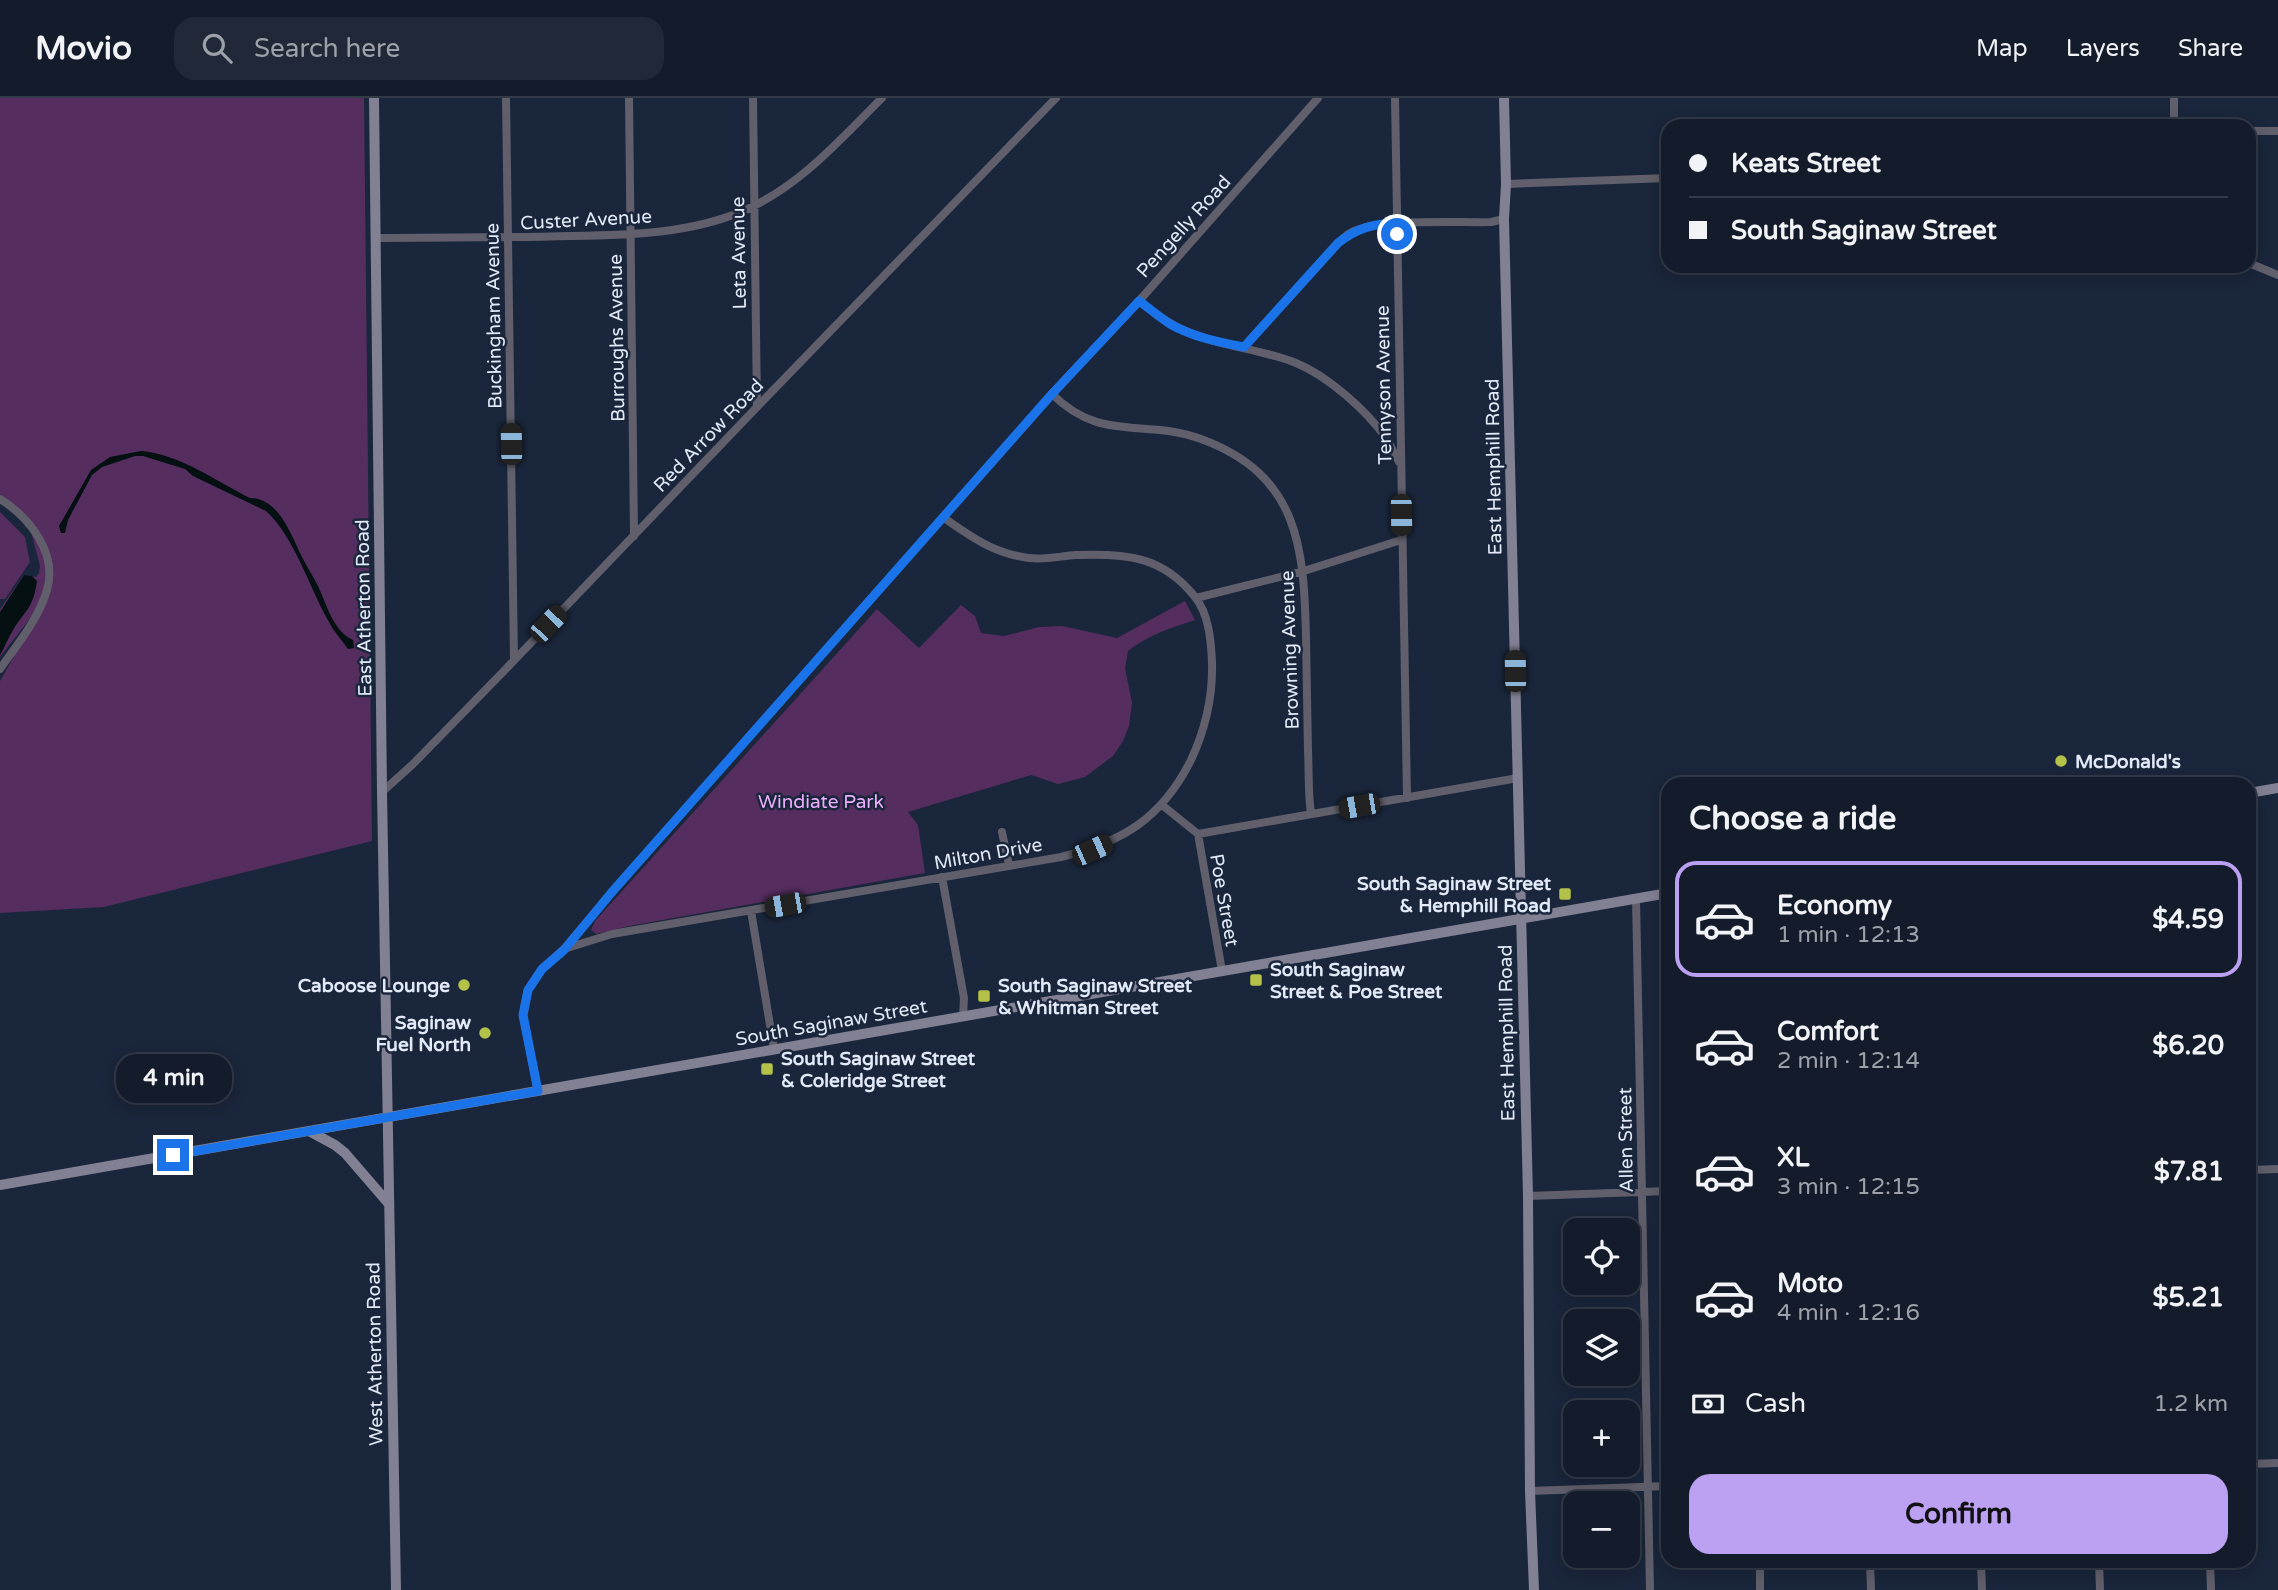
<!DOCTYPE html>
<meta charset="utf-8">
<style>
body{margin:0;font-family:"Varela Round",sans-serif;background:#212938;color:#f1f3f6;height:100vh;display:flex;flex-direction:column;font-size:26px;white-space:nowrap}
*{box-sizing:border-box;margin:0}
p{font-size:23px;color:#9da1a9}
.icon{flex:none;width:38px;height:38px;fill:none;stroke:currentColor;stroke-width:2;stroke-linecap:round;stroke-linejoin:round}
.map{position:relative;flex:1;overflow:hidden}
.details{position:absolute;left:1661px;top:679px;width:595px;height:791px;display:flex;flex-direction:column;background:#141c2c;border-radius:21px;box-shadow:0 4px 18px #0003,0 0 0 2px #333a48}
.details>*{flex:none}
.banner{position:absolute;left:1661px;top:21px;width:595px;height:154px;border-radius:21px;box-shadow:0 4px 18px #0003,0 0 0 2px #333a48;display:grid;align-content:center;height:154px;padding:0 28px;background:#141c2c}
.fabs{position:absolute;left:1563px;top:1120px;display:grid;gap:14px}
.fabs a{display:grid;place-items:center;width:77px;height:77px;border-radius:14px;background:#141c2c;box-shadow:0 4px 18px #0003,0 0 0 2px #333a48;font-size:35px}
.end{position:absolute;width:32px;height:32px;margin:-16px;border:9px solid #1a73e8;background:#fff;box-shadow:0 0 0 4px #fff}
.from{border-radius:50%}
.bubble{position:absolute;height:49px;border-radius:21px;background:#141c2c;box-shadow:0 4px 18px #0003,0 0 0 2px #333a48;font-size:23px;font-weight:800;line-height:49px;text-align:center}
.car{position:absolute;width:21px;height:42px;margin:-21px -10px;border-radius:9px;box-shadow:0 0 5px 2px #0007;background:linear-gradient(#222 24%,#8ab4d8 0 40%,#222 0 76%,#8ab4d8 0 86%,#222 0)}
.banner b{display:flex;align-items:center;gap:24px;height:66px;font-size:26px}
.banner b+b{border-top:2px solid #333a48}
.banner i{width:18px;height:18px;background:#f1f3f6}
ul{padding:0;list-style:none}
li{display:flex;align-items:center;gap:21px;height:116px;margin:0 14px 10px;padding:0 14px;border:4px solid transparent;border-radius:21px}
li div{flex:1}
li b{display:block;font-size:26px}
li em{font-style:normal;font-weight:800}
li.current{border-color:#bca0f2}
li>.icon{width:63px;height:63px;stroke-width:1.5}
h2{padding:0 28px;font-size:32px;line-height:84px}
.pay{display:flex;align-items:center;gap:18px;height:77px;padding:0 28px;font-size:26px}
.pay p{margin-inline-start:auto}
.button{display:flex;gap:14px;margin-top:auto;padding:14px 28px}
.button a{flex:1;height:80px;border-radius:21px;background:#bca0f2;color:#111;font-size:28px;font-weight:800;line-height:80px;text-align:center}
header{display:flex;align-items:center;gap:42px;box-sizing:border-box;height:98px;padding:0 35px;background:#141c2c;border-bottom:2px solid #333a48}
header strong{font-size:33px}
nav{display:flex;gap:38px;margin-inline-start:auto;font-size:24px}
.search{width:490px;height:63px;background:#212938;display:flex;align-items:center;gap:18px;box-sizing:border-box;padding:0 24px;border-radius:21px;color:#9da1a9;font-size:26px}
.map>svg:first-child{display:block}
.green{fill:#552d5f}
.water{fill:#041011}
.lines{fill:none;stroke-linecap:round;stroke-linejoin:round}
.street{stroke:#615f6b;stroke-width:8}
.secondary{stroke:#828093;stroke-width:10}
.route{stroke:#1a73e8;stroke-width:9}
.poi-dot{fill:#b5c249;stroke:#1a263b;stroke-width:2.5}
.labels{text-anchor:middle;stroke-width:5;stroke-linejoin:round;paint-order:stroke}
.street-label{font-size:19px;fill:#e2eaf8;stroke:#1a263b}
.poi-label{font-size:19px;font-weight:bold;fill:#e2eaf8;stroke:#1a263b;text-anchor:start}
.park-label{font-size:19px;fill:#edadfd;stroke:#1a263b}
</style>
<header>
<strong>Movio</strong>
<div class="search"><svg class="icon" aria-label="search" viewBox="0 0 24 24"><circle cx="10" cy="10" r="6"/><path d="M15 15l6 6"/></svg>Search here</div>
<nav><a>Map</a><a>Layers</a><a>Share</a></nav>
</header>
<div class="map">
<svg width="2278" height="1492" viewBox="0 0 2278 1492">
<rect width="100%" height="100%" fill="#1a263b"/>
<path class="green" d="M0,0H364L372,743L104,809L0,815V583L35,521L32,518L0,559V511L24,477L36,479L39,475L40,468L27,418L0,396Z
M0,414L25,439L30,464L5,501H0Z
M1185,503L1195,522C1171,530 1148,537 1128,553L1125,570L1132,605L1129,628L1123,643L1113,658L1085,679L1058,686L1031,677L908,714L918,727L925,775L629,828L596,836L591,832L595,823L877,511L919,550L961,507L975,518L981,535L1004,538L1039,529L1062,528L1117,540Z"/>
<path class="water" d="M141,353C179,356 216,383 250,400C279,400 291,437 302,459C307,469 313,478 318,488C327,507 333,533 353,542L354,550L348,551C342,542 334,534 329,524C310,491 294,438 266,413L193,378L185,371L143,358H135L102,369L92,377L68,422L65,435H61L59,428L91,372L110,359Z
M24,477L32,478L37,483C33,511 26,511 13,532C8,540 5,549 0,557V514Z"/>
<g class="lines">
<path class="street" d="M506,0L514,562
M629,0L634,438
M753,0L757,309
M1395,0L1407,700
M2174,0V28
M2249,33H2278
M1506,86L1668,80
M375,140C440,139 505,140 571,138C628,137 689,136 743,113C799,89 840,42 882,0
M2249,165L2278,177
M1139,203C1155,215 1170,227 1188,234C1223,249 1261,251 1296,265C1328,278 1367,313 1386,340C1391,348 1395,356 1399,364
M1244,249L1338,145C1342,142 1346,137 1350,135C1377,120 1458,125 1491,124L1504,121
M1052,296C1101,345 1144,320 1201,341C1299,377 1304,449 1306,540C1307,578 1307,615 1308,652C1309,674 1308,695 1311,716
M0,401C29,419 58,455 47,492C39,520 17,547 0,571
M1196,500L1304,473L1401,442
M382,694L413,666L501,576L757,309L1056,0
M1162,707L1198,736L1518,680
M1002,734L1009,767
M1198,736L1222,873
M942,779L964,900L963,919
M1636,801L1650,1492
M751,813L774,951
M564,851L612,836L1061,759C1123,744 1162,720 1191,662C1206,630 1213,599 1212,564C1211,543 1209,516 1195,499C1163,458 1125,455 1076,457C1061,458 1045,462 1029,460C995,456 971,439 944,420
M538,993L523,917L528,892L542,871L564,851L612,794L1052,296L1139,203L1318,0
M2249,1072L2278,1071
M1528,1098L1668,1093
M2249,1366L2278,1365
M1530,1393L1668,1388
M1760,1463V1492
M1870,1463L1871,1492
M1981,1463L1982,1492
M2099,1463L2100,1492
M2210,1463L2211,1492"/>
<path class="secondary" d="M374,0L382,694L396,1492
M1504,0L1506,86L1504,121L1528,1098L1530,1393L1534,1492
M2249,695L2278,690
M309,1033L335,1047L345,1055L389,1106
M0,1087L1668,795"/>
</g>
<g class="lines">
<path class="route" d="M173,1057L538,993L523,917L528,892L542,871L564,852L612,794L1052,296L1139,203C1149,210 1159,219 1170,226C1193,239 1218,244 1244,249L1338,145C1354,132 1376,123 1397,127V136"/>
</g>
<g class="poi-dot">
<circle cx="2061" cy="663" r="7"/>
<rect x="1558" y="789" width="14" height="14" rx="3.5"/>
<rect x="1249" y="875" width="14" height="14" rx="3.5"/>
<circle cx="464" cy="887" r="7"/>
<rect x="977" y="891" width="14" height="14" rx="3.5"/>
<circle cx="485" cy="935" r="7"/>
<rect x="760" y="964" width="14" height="14" rx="3.5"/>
</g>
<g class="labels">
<g class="street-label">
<text transform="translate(586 121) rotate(-3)" y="7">Custer Avenue</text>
<text transform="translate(1183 128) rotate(-48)" y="7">Pengelly Road</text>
<text transform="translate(738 155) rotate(-91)" y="7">Leta Avenue</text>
<text transform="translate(493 218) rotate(-91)" y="7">Buckingham Avenue</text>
<text transform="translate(616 240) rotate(-91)" y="7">Burroughs Avenue</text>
<text transform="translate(1383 287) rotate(-91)" y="7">Tennyson Avenue</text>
<text transform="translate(708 337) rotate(-46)" y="7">Red Arrow Road</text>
<text transform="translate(1493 369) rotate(-91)" y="7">East Hemphill Road</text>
<text transform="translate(363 510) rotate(-91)" y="7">East Atherton Road</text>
<text transform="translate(1289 552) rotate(-92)" y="7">Browning Avenue</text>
<text transform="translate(988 755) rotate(-10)" y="7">Milton Drive</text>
<text transform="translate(1225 802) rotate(80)" y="7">Poe Street</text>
<text transform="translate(831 924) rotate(-10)" y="7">South Saginaw Street</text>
<text transform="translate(1506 935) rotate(-91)" y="7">East Hemphill Road</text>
<text transform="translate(1625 1042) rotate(-91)" y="7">Allen Street</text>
<text transform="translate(374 1256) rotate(-91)" y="7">West Atherton Road</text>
</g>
<g class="poi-label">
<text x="2075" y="670">McDonald's</text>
<text x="1551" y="792" text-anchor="end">South Saginaw Street<tspan x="1551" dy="22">&amp; Hemphill Road</tspan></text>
<text x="1270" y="878">South Saginaw<tspan x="1270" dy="22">Street &amp; Poe Street</tspan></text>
<text x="450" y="894" text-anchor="end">Caboose Lounge</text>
<text x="998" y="894">South Saginaw Street<tspan x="998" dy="22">&amp; Whitman Street</tspan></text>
<text x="471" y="931" text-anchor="end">Saginaw<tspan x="471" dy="22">Fuel North</tspan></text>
<text x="781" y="967">South Saginaw Street<tspan x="781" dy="22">&amp; Coleridge Street</tspan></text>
</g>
<g class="park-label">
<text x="821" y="710">Windiate Park</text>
</g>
</g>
</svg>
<div class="fabs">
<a><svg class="icon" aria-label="locate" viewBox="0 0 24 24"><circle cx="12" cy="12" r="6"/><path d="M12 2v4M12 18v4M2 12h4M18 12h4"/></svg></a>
<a><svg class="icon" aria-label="layers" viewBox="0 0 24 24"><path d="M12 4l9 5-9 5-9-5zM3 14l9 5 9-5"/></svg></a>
<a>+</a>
<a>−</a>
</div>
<i class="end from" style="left:1397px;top:136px"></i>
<i class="end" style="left:173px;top:1057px"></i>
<div class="bubble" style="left:116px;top:956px;width:116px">4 min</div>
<i class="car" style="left:511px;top:346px;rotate:359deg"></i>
<i class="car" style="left:1401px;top:417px;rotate:179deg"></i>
<i class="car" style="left:548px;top:526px;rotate:44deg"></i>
<i class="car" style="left:1515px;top:573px;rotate:359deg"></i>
<i class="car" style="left:1359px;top:708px;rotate:260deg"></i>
<i class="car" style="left:1092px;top:752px;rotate:66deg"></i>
<i class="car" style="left:785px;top:807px;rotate:260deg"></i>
<div class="banner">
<b><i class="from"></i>Keats Street</b>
<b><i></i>South Saginaw Street</b>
</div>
<section class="details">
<h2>Choose a ride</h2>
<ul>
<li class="current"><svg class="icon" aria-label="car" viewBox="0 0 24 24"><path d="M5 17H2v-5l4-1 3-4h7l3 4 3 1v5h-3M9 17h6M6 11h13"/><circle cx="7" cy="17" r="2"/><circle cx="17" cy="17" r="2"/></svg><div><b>Economy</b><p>1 min · 12:13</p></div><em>$4.59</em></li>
<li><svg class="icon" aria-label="car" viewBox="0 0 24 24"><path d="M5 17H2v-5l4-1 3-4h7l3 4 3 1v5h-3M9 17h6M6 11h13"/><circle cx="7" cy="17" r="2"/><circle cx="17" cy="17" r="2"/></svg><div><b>Comfort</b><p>2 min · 12:14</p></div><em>$6.20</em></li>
<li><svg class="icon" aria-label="car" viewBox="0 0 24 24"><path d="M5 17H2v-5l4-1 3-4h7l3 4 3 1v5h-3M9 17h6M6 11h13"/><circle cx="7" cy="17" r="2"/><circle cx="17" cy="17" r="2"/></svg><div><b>XL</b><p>3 min · 12:15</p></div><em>$7.81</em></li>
<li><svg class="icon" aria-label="car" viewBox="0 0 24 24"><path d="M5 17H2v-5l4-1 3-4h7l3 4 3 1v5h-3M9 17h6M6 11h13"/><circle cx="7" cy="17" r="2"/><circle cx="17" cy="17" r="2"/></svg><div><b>Moto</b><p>4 min · 12:16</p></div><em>$5.21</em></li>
</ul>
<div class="pay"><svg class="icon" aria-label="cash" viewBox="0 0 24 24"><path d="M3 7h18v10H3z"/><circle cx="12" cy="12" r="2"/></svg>Cash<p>1.2 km</p></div>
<div class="button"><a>Confirm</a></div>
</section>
</div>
